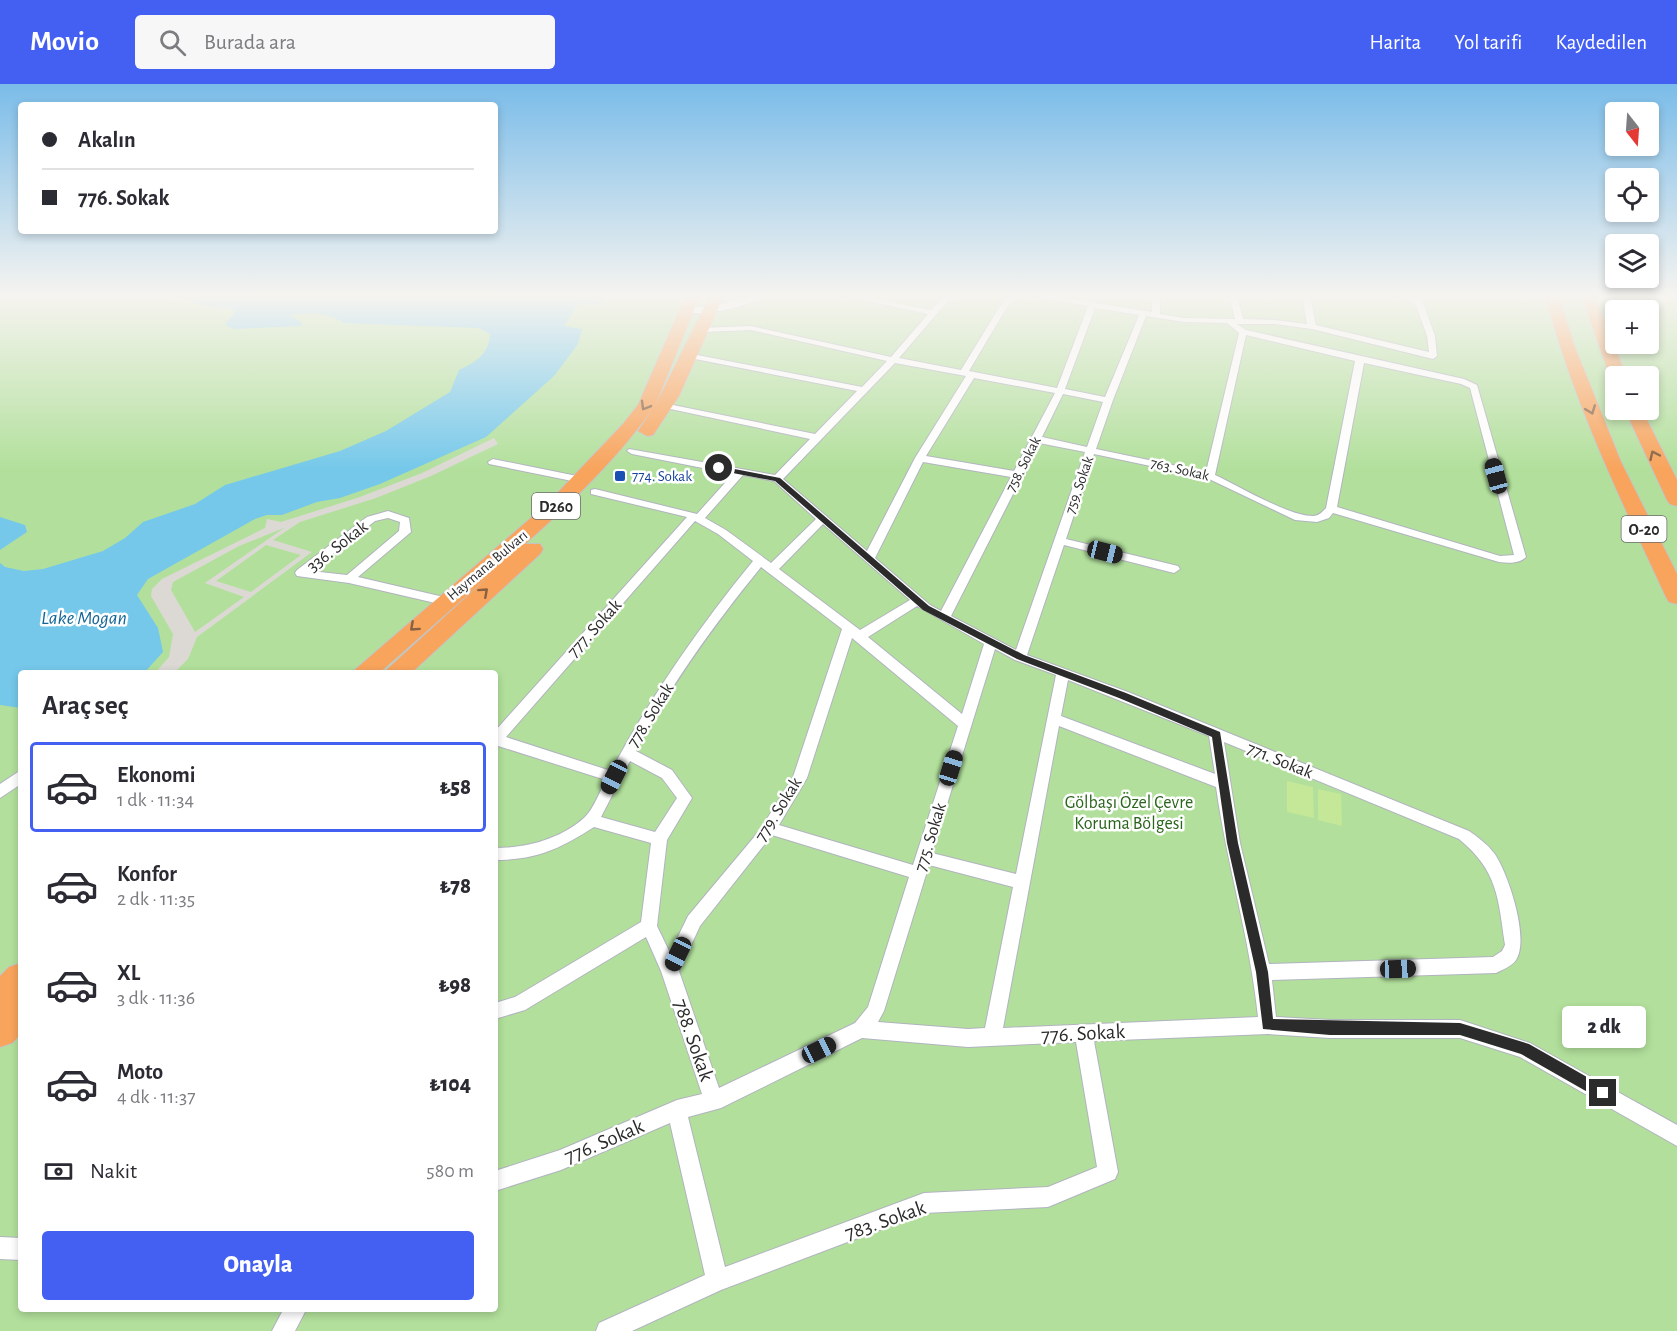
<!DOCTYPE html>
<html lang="tr">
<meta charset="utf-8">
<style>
body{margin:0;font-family:"Alegreya Sans",sans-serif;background:#f7f7f7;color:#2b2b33;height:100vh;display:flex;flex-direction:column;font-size:22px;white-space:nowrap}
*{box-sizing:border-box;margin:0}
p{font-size:20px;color:#7c7c81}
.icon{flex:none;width:33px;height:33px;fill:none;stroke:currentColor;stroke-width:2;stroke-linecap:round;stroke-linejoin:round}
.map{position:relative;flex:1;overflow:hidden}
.details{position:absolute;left:18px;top:586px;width:480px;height:642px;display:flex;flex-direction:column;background:#fff;border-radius:6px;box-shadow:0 3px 9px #0003}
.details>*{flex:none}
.guide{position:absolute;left:18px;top:18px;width:480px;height:132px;border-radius:6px;box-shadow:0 3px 9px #0003;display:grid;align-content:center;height:132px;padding:0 24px;background:#fff}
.needle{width:39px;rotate:163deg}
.tools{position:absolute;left:1605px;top:18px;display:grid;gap:12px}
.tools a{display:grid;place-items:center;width:54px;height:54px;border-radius:6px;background:#fff;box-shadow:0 3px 9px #0003;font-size:30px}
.end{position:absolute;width:27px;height:27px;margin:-14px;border:8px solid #2b2b2b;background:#fff;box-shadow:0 0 0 3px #fff}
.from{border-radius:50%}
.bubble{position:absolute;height:42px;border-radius:6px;background:#fff;box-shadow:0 3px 9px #0003;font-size:20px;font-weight:800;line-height:42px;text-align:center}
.car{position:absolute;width:18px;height:36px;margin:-18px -9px;border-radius:8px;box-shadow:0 0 4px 2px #0007;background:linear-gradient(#222 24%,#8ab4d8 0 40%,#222 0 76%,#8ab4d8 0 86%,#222 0)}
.guide b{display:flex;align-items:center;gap:21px;height:57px;font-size:22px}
.guide b+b{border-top:2px solid #e1e1e2}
.guide i{width:15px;height:15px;background:#2b2b33}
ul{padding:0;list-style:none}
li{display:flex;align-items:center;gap:18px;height:90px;margin:0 12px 9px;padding:0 12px;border:3px solid transparent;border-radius:6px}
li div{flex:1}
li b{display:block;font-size:22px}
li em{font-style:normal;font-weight:800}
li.selected{border-color:#4460f2}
li>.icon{width:54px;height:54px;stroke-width:1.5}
h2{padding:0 24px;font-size:27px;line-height:72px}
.pay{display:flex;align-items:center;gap:15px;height:66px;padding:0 24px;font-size:22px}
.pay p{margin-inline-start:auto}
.action{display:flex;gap:12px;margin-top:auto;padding:12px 24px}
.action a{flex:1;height:69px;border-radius:6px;background:#4460f2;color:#fff;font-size:24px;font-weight:800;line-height:69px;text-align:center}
header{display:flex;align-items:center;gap:36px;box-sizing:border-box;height:84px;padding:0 30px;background:#4460f2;color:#fff}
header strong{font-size:28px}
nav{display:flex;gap:33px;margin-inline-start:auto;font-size:21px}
.search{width:420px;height:54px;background:#f7f7f7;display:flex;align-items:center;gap:15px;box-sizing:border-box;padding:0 21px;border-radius:6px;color:#7c7c81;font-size:22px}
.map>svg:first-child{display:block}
.green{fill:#b2e09c;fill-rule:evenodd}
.pitch{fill:#c4e798}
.plaza{fill:#dcd9d4;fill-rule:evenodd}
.water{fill:#75c8ea}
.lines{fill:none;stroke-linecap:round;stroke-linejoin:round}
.street-casing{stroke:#b1b3be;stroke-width:2}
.secondary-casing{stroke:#b1b3be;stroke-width:2}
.highway-casing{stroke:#c4c4c4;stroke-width:2}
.street{fill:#fff;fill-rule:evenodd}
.secondary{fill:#fff;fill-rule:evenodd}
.highway{fill:#f8a45d;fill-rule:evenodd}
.oneway{stroke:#876142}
.route{fill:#2b2b2b}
.transit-dot{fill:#1a4fb4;stroke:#fff;stroke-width:2}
.labels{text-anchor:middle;stroke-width:5;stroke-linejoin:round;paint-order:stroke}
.far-street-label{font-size:15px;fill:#2b2b2b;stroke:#fff}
.far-transit-label{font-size:15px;fill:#164399;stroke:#fff;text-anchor:start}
.shield{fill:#fff;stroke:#6b6b6b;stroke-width:1.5}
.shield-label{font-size:16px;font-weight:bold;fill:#2b2b2b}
.street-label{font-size:18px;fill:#2b2b2b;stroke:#fff}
.park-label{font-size:18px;fill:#2a651d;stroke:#fff}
.water-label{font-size:20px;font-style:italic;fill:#136697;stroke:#fff}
.near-street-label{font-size:21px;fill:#2b2b2b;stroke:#fff}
</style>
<header>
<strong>Movio</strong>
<div class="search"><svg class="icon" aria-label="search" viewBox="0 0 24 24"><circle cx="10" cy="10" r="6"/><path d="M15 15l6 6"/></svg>Burada ara</div>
<nav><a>Harita</a><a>Yol tarifi</a><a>Kaydedilen</a></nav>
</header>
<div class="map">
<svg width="1677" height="1247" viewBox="0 0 1677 1247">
<rect width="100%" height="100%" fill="#ece6de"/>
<path class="green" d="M0,211H1677V1247H0ZM1616,226H1648V260H1616ZM1616,292H1648V326H1616ZM21,590H495V1226H21Z"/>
<path class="pitch" d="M1287,697L1313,703L1314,734L1287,728Z
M1318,705L1341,710L1342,742L1318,736Z"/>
<path class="plaza" d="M494,354L498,360L431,392L376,414L300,438L273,456L312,468L197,553L188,575L174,589H155L169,573L173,550L151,512L152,505L162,495L265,444L267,435L281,438L360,413L422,389ZM284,444L205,499L244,513L195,548L171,506L173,498L239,462ZM266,461L301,471L251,508L216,497Z"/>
<path class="water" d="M166,211H608L603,221L579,219L564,242L582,245L578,260L554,292L486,353L380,400L340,414L317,418L282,431H267L255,435L148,495L137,511L158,544L163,568L144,589L21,590V624L0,621V479L5,483L24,487L43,485L103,467L125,454L143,438L195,420L225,401L340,367L386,347L450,308L459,286C476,278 489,270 490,250L479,244L343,239C335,230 299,227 290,232L301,238V242L234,245L225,241L236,226L201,221Z
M0,433L25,441L27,448L0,466Z"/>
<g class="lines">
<g class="street-casing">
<path id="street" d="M840,211H854L931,226L945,211H953L899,274L961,286L1000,222L1012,211H1020L1007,223L969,287L1057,304L1088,222L1034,213L1030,211H1046L1152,228V211H1160V230L1184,234L1235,235L1229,211H1237L1243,235L1275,236L1307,240L1302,211H1310L1316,241L1429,268L1427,252L1415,219L1394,211H1405L1422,216L1435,252L1437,272L1433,275L1312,245L1275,240H1237L1246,246L1464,295L1477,301L1526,473C1519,480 1508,479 1499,478L1333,429L1329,434L1317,438L1295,436L1207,394L1094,370L1066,455L1178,482L1180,485L1174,489L1064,461L1027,571L1128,608L1469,747C1478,753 1487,760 1494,769C1508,788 1530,855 1516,876C1512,882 1502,886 1496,889L1272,896L1276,933L1330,936H1460L1530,959L1677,1041V1062L1520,973L1460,954H1330L1268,950L1094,957L1118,1088L1115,1095L1048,1123L924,1129L721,1206L632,1247H596L599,1239L705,1191L670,1039L561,1086L495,1107V1087L560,1066L677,1016L702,1010L661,887L646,853L525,926L495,935V919L515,913L641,838L651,759L594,743C560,765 536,776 495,776V764C527,764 561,755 585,733C594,724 600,707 606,696L495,661V647L687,433L591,410V406L595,405L697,430L733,390L632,370L627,367L629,365L775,391L810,355L666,324L663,323V319L815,350L857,307L690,274L686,271L687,269L862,303L887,277L751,246L703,248L699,246L700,244L751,242L891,273L928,230ZM1095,224L1139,231L1105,313L1065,305ZM1146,232L1184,238L1227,239L1239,249L1206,388L1096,365L1113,316ZM1246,251L1355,277L1326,424C1322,428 1320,431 1314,432C1290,433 1239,402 1215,391ZM895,279L966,292L915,374L867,467L783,395ZM1364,279L1461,300L1470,304L1514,471L1500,472L1337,423ZM974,294L1055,309L1014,387L926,372ZM1063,310L1103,318L1087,363L1042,353ZM1039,359L1085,368L1016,566L951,532ZM923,378L1011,393L941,527L930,521L875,474ZM743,391L774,397L816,435L771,479L726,446L705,434ZM695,437L718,450L753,477C699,543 651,612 611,687L506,653ZM823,440L910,516L860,546L779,485ZM761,483L842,545L793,693L760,746L688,832L670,869L657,842L667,756L692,714L672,686L636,667C670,601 714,541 761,483ZM917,522L984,560L962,630L868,553ZM852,554L958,642L913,781L779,741L807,694ZM995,565L1015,576L1056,591L1016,790L932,769ZM1068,596L1209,652L1215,690L1061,632ZM1059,642L1216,703C1227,781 1250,855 1258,933L1003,944ZM1224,658L1459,755C1498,787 1498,814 1505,861L1502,867L1493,873L1269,880L1240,759ZM630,677L662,694L677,714L655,748L601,733ZM772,751L909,793L868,923L855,939L719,1004L679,887L700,842ZM929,781L1013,803L985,944L968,945L878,938L884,927ZM862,954L968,963L1076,958L1097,1083L1048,1103L924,1109L725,1183L688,1033L721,1024Z
M493,375L582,393L587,396L582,399L489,380L488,378Z
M388,427L409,434L411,448L358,493L448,514L450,517L448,520L444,521L349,499L297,492L295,489L297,486L367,433ZM388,434L400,438L399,447L347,491L311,487L375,437Z
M21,686V700L0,714V700Z
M0,1153L21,1154V1176L0,1175Z
M283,1226H306L295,1247H272Z"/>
</g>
<g class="secondary-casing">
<path id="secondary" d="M751,211H768C755,221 694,236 681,226L687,223H710Z"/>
</g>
<g class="highway-casing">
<path id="highway" d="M686,211H700L655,322L710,211H724L679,312L653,351L647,352L638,347L654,323C618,374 571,419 525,460H540L543,465L540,470L410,590H382L497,485L378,590H350L546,421L623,340L638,321Z
M1545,211H1559L1574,261L1621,378L1677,490V520L1669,518L1666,513C1620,414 1573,317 1545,211Z
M1581,211H1595L1626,292H1616V296L1610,292Z
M1625,326H1642L1677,396V422L1670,420L1667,416Z
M21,879V950L12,959L0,963V892L9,883Z"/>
</g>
<use href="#street" class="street"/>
<use href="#secondary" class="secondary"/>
<use href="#highway" class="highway"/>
</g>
<defs><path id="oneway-chevron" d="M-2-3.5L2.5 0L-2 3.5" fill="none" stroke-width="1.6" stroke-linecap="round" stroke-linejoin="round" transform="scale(1.5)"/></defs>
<g class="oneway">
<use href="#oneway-chevron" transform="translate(645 322) rotate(120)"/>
<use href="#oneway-chevron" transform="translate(1591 326) rotate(69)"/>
<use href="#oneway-chevron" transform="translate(1654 371) rotate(-115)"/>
<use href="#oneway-chevron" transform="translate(484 508) rotate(-42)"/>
<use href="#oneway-chevron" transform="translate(414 543) rotate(138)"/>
</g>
<linearGradient id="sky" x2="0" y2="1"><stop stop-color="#7abce9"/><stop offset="0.55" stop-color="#f6f4f0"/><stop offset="1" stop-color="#f6f4f0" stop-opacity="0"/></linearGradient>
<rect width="1677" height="385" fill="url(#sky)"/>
<path class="route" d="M719,382L780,394L929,522L1024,571L1126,609L1220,648L1238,759L1268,888L1273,935L1460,939L1529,960L1608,1005V1014H1598L1521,970L1460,951H1330L1263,945L1256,888L1227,759L1212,653L1119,614L1017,575L923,526L775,397L717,386Z"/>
<rect class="transit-dot" x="614" y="386" width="12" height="12" rx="3"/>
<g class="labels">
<g class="far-street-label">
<text transform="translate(1023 380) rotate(-63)" y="5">758. Sokak</text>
<text transform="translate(1180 385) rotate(13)" y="5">763. Sokak</text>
<text transform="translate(1079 401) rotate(-71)" y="5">759. Sokak</text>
<text transform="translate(487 481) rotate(-40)" y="5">Haymana Bulvarı</text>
</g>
<g class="far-transit-label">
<text x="632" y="397">774. Sokak</text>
</g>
<g class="shield">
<rect x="532" y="409" width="48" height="26" rx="4.5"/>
<rect x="1621.5" y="432" width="45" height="26" rx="4.5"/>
</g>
<g class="shield-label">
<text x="556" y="428">D260</text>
<text x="1644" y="451">O-20</text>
</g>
<g class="street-label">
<text transform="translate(337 462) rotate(-38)" y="6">336. Sokak</text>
<text transform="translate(594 544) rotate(-48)" y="6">777. Sokak</text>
<text transform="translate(650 631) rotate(-58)" y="6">778. Sokak</text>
<text transform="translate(1280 676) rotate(22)" y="6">771. Sokak</text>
<text transform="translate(778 725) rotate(-58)" y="6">779. Sokak</text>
<text transform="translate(930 753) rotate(-73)" y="6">775. Sokak</text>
</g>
<g class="park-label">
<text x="1129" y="724">Gölbaşı Özel Çevre<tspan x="1129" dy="21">Koruma Bölgesi</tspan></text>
</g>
<g class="water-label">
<text x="84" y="540">Lake Mogan</text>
</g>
<g class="near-street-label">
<text transform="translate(1083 949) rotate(-3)" y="7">776. Sokak</text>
<text transform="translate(694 956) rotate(71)" y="7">788. Sokak</text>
<text transform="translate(604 1057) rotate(-23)" y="7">776. Sokak</text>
<text transform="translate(885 1136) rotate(-19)" y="7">783. Sokak</text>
</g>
</g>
</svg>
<div class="tools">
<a><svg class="needle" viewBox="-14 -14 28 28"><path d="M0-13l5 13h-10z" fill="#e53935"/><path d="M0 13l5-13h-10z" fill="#7c7c81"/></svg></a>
<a><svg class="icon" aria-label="locate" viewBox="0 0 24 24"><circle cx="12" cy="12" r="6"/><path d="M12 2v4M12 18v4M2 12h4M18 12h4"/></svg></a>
<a><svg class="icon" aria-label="layers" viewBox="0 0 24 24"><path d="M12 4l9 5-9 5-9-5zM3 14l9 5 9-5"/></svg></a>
<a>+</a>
<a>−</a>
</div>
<i class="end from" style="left:719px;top:384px"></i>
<i class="end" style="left:1603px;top:1009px"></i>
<div class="bubble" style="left:1562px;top:922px;width:84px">2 dk</div>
<i class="car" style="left:1496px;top:392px;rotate:345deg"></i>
<i class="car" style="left:1105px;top:468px;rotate:104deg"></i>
<i class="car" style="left:951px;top:684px;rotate:17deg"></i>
<i class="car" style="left:614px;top:693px;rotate:207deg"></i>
<i class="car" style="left:678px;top:870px;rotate:206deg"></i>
<i class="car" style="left:1398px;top:885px;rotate:88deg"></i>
<i class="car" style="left:819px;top:966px;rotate:64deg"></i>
<div class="guide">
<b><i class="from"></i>Akalın</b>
<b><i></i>776. Sokak</b>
</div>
<section class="details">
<h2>Araç seç</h2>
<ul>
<li class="selected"><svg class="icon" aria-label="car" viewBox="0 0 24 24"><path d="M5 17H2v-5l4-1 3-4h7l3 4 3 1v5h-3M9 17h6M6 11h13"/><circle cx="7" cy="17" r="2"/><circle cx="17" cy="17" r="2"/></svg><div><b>Ekonomi</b><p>1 dk · 11:34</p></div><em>₺58</em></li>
<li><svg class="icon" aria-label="car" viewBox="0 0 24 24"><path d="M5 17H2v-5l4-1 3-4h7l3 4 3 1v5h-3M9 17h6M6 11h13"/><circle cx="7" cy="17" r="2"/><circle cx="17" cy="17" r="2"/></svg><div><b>Konfor</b><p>2 dk · 11:35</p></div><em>₺78</em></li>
<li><svg class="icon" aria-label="car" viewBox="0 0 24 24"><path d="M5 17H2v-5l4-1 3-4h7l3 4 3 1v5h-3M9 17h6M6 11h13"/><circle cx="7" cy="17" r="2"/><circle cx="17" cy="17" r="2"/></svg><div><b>XL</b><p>3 dk · 11:36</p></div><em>₺98</em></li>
<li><svg class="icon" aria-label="car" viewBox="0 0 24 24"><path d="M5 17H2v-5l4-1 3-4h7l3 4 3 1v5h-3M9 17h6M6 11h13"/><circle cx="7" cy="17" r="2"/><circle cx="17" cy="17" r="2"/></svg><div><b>Moto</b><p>4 dk · 11:37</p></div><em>₺104</em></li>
</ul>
<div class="pay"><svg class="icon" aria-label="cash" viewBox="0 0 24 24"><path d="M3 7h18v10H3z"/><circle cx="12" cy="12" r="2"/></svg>Nakit<p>580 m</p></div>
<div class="action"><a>Onayla</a></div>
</section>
</div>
